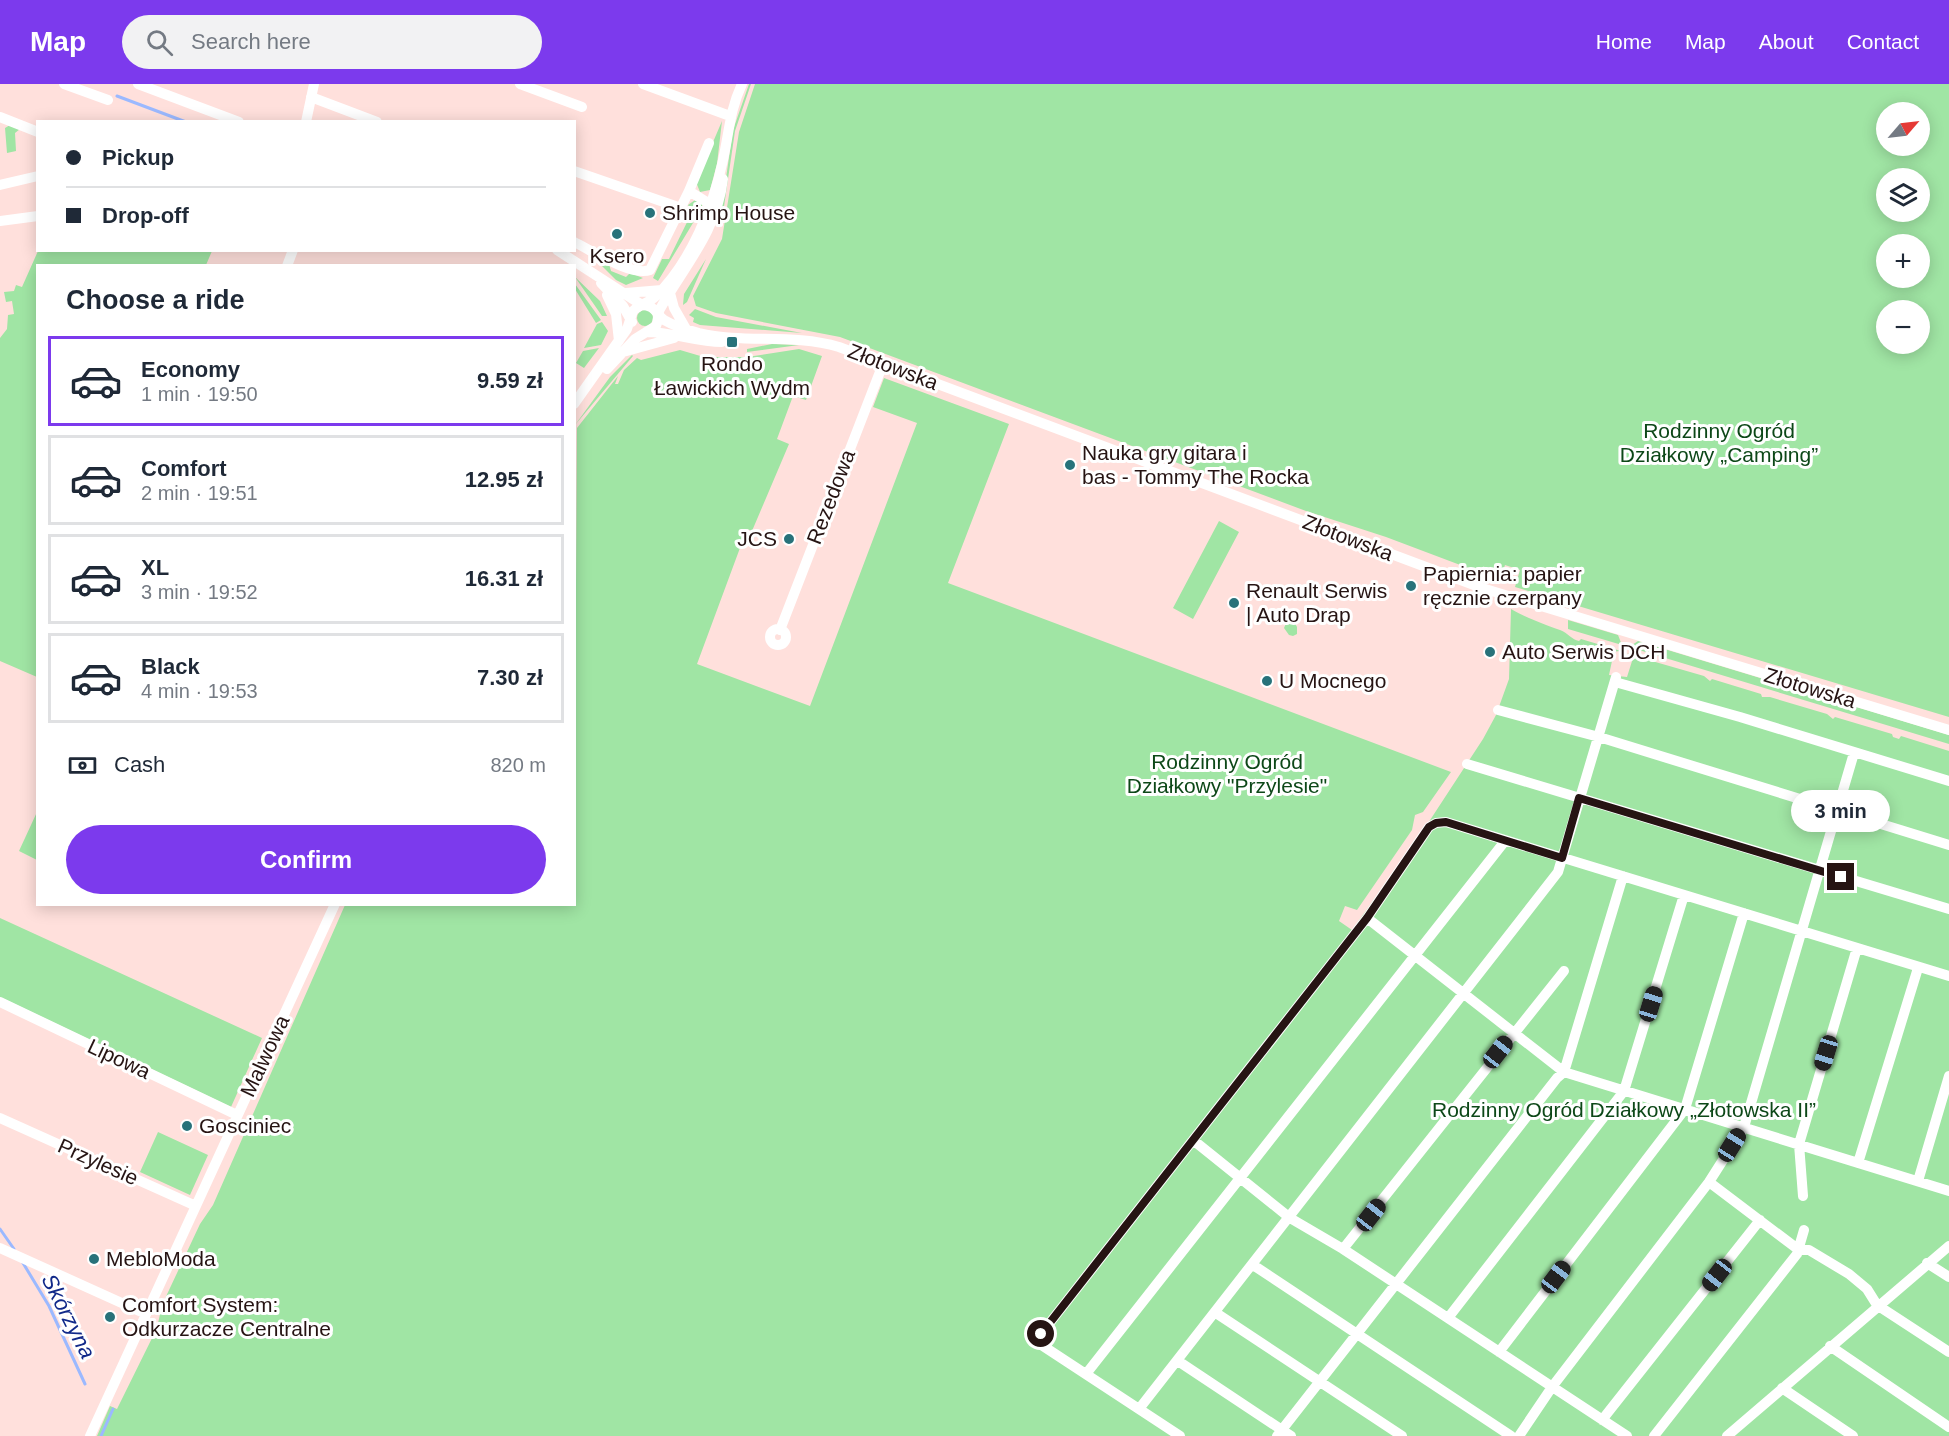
<!DOCTYPE html>
<meta charset="utf-8">
<style>
body{margin:0;font-family:Arial,sans-serif;background:#f2f2f3;color:#1f2937;height:100vh;display:flex;flex-direction:column;font-size:22px;white-space:nowrap}
*{box-sizing:border-box;margin:0}
p{font-size:20px;color:#747a83}
.icon{flex:none;width:33px;height:33px;fill:none;stroke:currentColor;stroke-width:2;stroke-linecap:round;stroke-linejoin:round}
.map{position:relative;flex:1;overflow:hidden}
.drawer{position:absolute;left:36px;top:180px;width:540px;height:642px;display:flex;flex-direction:column;background:#fff;border-radius:0px;box-shadow:0 3px 15px #0003}
.drawer>*{flex:none}
.guide{position:absolute;left:36px;top:36px;width:540px;height:132px;border-radius:0px;box-shadow:0 3px 15px #0003;display:grid;align-content:center;height:132px;padding:0 30px;background:#fff}
.needle{width:39px;rotate:62deg}
.controls{position:absolute;left:1876px;top:18px;display:grid;gap:12px}
.controls a{display:grid;place-items:center;width:54px;height:54px;border-radius:50%;background:#fff;box-shadow:0 3px 15px #0003;font-size:30px}
.end{position:absolute;width:27px;height:27px;margin:-14px;border:8px solid #261413;background:#fff;box-shadow:0 0 0 3px #fff}
.from{border-radius:50%}
.bubble{position:absolute;height:42px;border-radius:21px;background:#fff;box-shadow:0 3px 15px #0003;font-size:20px;font-weight:700;line-height:42px;text-align:center}
.car{position:absolute;width:18px;height:36px;margin:-18px -9px;border-radius:8px;box-shadow:0 0 4px 2px #0007;background:linear-gradient(#222 24%,#8ab4d8 0 40%,#222 0 76%,#8ab4d8 0 86%,#222 0)}
.guide b{display:flex;align-items:center;gap:21px;height:57px;font-size:22px}
.guide b+b{border-top:2px solid #e0e1e3}
.guide i{width:15px;height:15px;background:#1f2937}
ul{padding:0;list-style:none}
li{display:flex;align-items:center;gap:18px;height:90px;margin:0 12px 9px;padding:0 18px;border:3px solid #e0e1e3;border-radius:0px}
li div{flex:1}
li b{display:block;font-size:22px}
li em{font-style:normal;font-weight:700}
li.on{border-color:#7c3aed}
li>.icon{width:54px;height:54px;stroke-width:1.5}
h2{padding:0 30px;font-size:27px;line-height:72px}
.pay{display:flex;align-items:center;gap:15px;height:66px;padding:0 30px;font-size:22px}
.pay p{margin-inline-start:auto}
.action{display:flex;gap:12px;margin-top:auto;padding:12px 30px}
.action a{flex:1;height:69px;border-radius:36px;background:#7c3aed;color:#fff;font-size:24px;font-weight:700;line-height:69px;text-align:center}
header{display:flex;align-items:center;gap:36px;box-sizing:border-box;height:84px;padding:0 30px;background:#7c3aed;color:#fff}
header strong{font-size:28px}
nav{display:flex;gap:33px;margin-inline-start:auto;font-size:21px}
.search{width:420px;height:54px;background:#f2f2f3;display:flex;align-items:center;gap:15px;box-sizing:border-box;padding:0 21px;border-radius:33px;color:#747a83;font-size:22px}
.map>svg:first-child{display:block}
.green{fill:#a0e5a4;fill-rule:evenodd}
.lines{fill:none;stroke-linecap:round;stroke-linejoin:round}
.stream{stroke:#9bb9ff;stroke-width:3}
.minor{stroke:#fff;stroke-width:10}
.route{stroke:#261413;stroke-width:8}
.poi-dot{fill:#28727a;stroke:#fff;stroke-width:2}
.labels{text-anchor:middle;stroke-width:6;stroke-linejoin:round;paint-order:stroke}
.poi-label{font-size:21px;fill:#261413;stroke:#fff;text-anchor:start}
.street-label{font-size:21px;fill:#261413;stroke:#fff}
.park-label{font-size:21px;fill:#0d4818;stroke:#fff}
.water-label{font-size:22px;font-style:italic;fill:#112989;stroke:#fff}
</style>
<header>
<strong>Map</strong>
<div class="search"><svg class="icon" aria-label="search" viewBox="0 0 24 24"><circle cx="10" cy="10" r="6"/><path d="M15 15l6 6"/></svg>Search here</div>
<nav><a>Home</a><a>Map</a><a>About</a><a>Contact</a></nav>
</header>
<div class="map">
<svg width="1949" height="1352" viewBox="0 0 1949 1352">
<rect width="100%" height="100%" fill="#ffe0dc"/>
<path class="green" d="M749,0H751L735,47L721,143L719,142L733,46Z
M755,0H1949V633L1515,503L1520,486L1505,481L1500,496L1386,453L1306,427L840,253L716,229L696,222L693,212L722,155L739,48ZM1887,28H1920V62H1887ZM1887,94H1920V128H1887ZM1887,160H1920V194H1887ZM1887,226H1920V260H1887Z
M722,37L717,80L710,106L700,108L696,98Z
M10,41L20,45L15,49L16,67L7,69L5,44Z
M695,116L702,120V124L658,197L653,194L662,175H669L692,128L688,121Z
M38,167H212L206,181L38,182L37,593L0,577V254L7,245L8,231L14,230L12,217L6,218L4,208L14,207L16,201L22,203Z
M594,174L609,180L611,187L626,193L630,189L643,194L626,201L616,196Z
M706,175L687,218L683,221L684,210Z
M575,193L600,217L607,232H602Z
M574,200H575L601,236L596,239L575,205Z
M695,225L716,233L802,249L700,241L693,238L694,234L689,231Z
M637 234a8 8 0 1 1 16 0a8 8 0 1 1-16 0Z
M602,238L608,247L601,261L584,264L597,240Z
M772,260L799,261L747,268V265Z
M599,264L584,284L576,279L583,267Z
M799,265L822,272L806,316L793,312L777,355L789,360L752,447L747,445L697,580L810,622L917,339L873,323L884,294L1009,340L948,499L1451,688L1423,728L1415,731L1412,746L1357,826L1345,822L1339,837L1352,846L1419,753L1483,655L1496,631L1509,595L1511,525C1529,535 1541,539 1560,546C1568,549 1572,556 1579,557L1581,555L1621,567L1608,568L1612,577L1609,591L1627,593L1633,574L1627,569L1643,577L1645,575L1704,592L1710,597L1712,595L1761,610L1762,613H1770L1827,630L1833,635L1835,633L1892,650L1893,653L1899,655L1901,652L1949,667V1352H97L110,1322L117,1325L157,1244L162,1221L200,1140L213,1121L345,821L574,820L577,344L618,292L615,300H618L624,286L637,274L641,276L680,266L714,276L715,273H747Z
M632,271L633,272L575,341L610,293Z
M1219,437L1239,448L1193,535L1173,524Z
M1290,530L1297,543V550L1293,552L1289,551L1284,544Z
M1568,536L1618,551L1622,561L1568,545Z
M1638,557L1949,651V660L1629,563Z
M37,728L38,776H37L19,767Z
M0,834L262,954L231,1023L0,913Z
M158,1048L208,1071L190,1111L140,1088Z"/>
<g class="lines">
<path class="stream" d="M117,12L186,38
M0,1145L14,1165
M23,1179L49,1222L85,1300
M101,1352L113,1325"/>
<path class="minor" d="M64,0L108,16
M138,0L239,38
M520,0L582,23
M643,0L730,32
M311,13L377,38
M0,33L38,48
M306,38L314,0
M709,59L689,107L713,122
M574,87L681,124
M0,101L38,92
M0,137L38,132
M574,158C591,166 632,193 650,186L689,107
M557,166L642,221C655,221 656,230 664,236C674,242 688,246 699,249C745,260 792,249 839,263L1482,504L1949,646
M287,182L293,166
M601,199L623,222L632,238
M626,209L662,206
M670,209L674,224L686,245
M607,211L616,230L619,257
M646,248C673,248 696,258 722,258
M623,268L674,254
M607,285L635,255L656,242C659,236 657,230 660,225C685,181 717,147 723,95
M574,320L627,245L633,227C640,220 649,219 656,212C691,178 713,123 723,76C729,49 730,25 742,0
M770 553a8 8 0 1 1 16 0a8 8 0 1 1-16 0Z
M780,546L883,280
M1615,598L1740,633L1949,697
M1498,626L1599,653L1949,761
M1467,680L1949,825
M1367,834L1564,988L1949,1107
M0,918L237,1031
M0,1034L196,1122
M1193,1056L1290,1134L1343,1165L1627,1352
M1858,1079L1918,884
M1918,1097L1949,992
M1709,1098L1799,1166H1809L1849,1190L1867,1205L1877,1221L1949,1268
M1803,1112L1799,1060L1857,864
M0,1164L146,1230
M1343,1165L1564,887
M1927,1179L1949,1193
M1253,1181L1511,1352
M1216,1229L1402,1352
M1448,1234L1624,1007L1684,811
M1830,1262L1949,1343
M1499,1268L1685,1025L1744,829
M1178,1277L1291,1352
M1086,1290L1505,757
M1782,1304L1853,1352
M1139,1325L1558,788L1616,593
M1602,1336L1760,1136
M90,1352L335,820
M1180,1352L1043,1262L1041,1250L1367,834L1429,743L1436,739L1446,738L1949,892
M1277,1352L1557,994L1564,988L1623,792
M1519,1352L1552,1303L1709,1098L1744,1043L1854,669
M1654,1352L1797,1170L1804,1146
M1727,1352L1949,1162"/>
</g>
<g class="lines">
<path class="route" d="M1041,1250L1367,834L1429,743L1436,739L1446,738L1562,774L1579,714L1841,793"/>
</g>
<g class="poi-dot">
<circle cx="650" cy="129" r="6"/>
<circle cx="617" cy="150" r="6"/>
<rect x="726" y="252" width="12" height="12" rx="3"/>
<circle cx="1070" cy="381" r="6"/>
<circle cx="789" cy="455" r="6"/>
<circle cx="1411" cy="502" r="6"/>
<circle cx="1234" cy="519" r="6"/>
<circle cx="1490" cy="568" r="6"/>
<circle cx="1267" cy="597" r="6"/>
<circle cx="187" cy="1042" r="6"/>
<circle cx="94" cy="1175" r="6"/>
<circle cx="110" cy="1233" r="6"/>
</g>
<g class="labels">
<g class="poi-label">
<text x="662" y="136">Shrimp House</text>
<text x="617" y="179" text-anchor="middle">Ksero</text>
<text x="732" y="287" text-anchor="middle">Rondo<tspan x="732" dy="24">Ławickich Wydm</tspan></text>
<text x="1082" y="376">Nauka gry gitara i<tspan x="1082" dy="24">bas - Tommy The Rocka</tspan></text>
<text x="777" y="462" text-anchor="end">JCS</text>
<text x="1423" y="497">Papiernia: papier<tspan x="1423" dy="24">ręcznie czerpany</tspan></text>
<text x="1246" y="514">Renault Serwis<tspan x="1246" dy="24">| Auto Drap</tspan></text>
<text x="1502" y="575">Auto Serwis DCH</text>
<text x="1279" y="604">U Mocnego</text>
<text x="199" y="1049">Gosciniec</text>
<text x="106" y="1182">MebloModa</text>
<text x="122" y="1228">Comfort System:<tspan x="122" dy="24">Odkurzacze Centralne</tspan></text>
</g>
<g class="street-label">
<text transform="translate(893 283) rotate(21)" y="7">Złotowska</text>
<text transform="translate(831 413) rotate(-69)" y="7">Rezedowa</text>
<text transform="translate(1348 454) rotate(21)" y="7">Złotowska</text>
<text transform="translate(1810 604) rotate(17)" y="7">Złotowska</text>
<text transform="translate(265 972) rotate(-65)" y="7">Malwowa</text>
<text transform="translate(119 975) rotate(25)" y="7">Lipowa</text>
<text transform="translate(98 1078) rotate(24)" y="7">Przylesie</text>
</g>
<g class="park-label">
<text x="1719" y="354">Rodzinny Ogród<tspan x="1719" dy="24">Działkowy „Camping”</tspan></text>
<text x="1227" y="685">Rodzinny Ogród<tspan x="1227" dy="24">Działkowy "Przylesie"</tspan></text>
<text x="1624" y="1033">Rodzinny Ogród Działkowy „Złotowska II”</text>
</g>
<g class="water-label">
<text transform="translate(69 1232) rotate(63)" y="8">Skórzyna</text>
</g>
</g>
</svg>
<div class="controls">
<a><svg class="needle" viewBox="-14 -14 28 28"><path d="M0-13l5 13h-10z" fill="#e53935"/><path d="M0 13l5-13h-10z" fill="#747a83"/></svg></a>
<a><svg class="icon" aria-label="layers" viewBox="0 0 24 24"><path d="M12 4l9 5-9 5-9-5zM3 14l9 5 9-5"/></svg></a>
<a>+</a>
<a>−</a>
</div>
<i class="end from" style="left:1041px;top:1250px"></i>
<i class="end" style="left:1841px;top:793px"></i>
<div class="bubble" style="left:1791px;top:706px;width:99px">3 min</div>
<i class="car" style="left:1651px;top:920px;rotate:17deg"></i>
<i class="car" style="left:1498px;top:968px;rotate:38deg"></i>
<i class="car" style="left:1826px;top:969px;rotate:197deg"></i>
<i class="car" style="left:1732px;top:1061px;rotate:32deg"></i>
<i class="car" style="left:1371px;top:1131px;rotate:38deg"></i>
<i class="car" style="left:1717px;top:1191px;rotate:218deg"></i>
<i class="car" style="left:1556px;top:1193px;rotate:37deg"></i>
<div class="guide">
<b><i class="from"></i>Pickup</b>
<b><i></i>Drop-off</b>
</div>
<section class="drawer">
<h2>Choose a ride</h2>
<ul>
<li class="on"><svg class="icon" aria-label="car" viewBox="0 0 24 24"><path d="M5 17H2v-5l4-1 3-4h7l3 4 3 1v5h-3M9 17h6M6 11h13"/><circle cx="7" cy="17" r="2"/><circle cx="17" cy="17" r="2"/></svg><div><b>Economy</b><p>1 min · 19:50</p></div><em>9.59 zł</em></li>
<li><svg class="icon" aria-label="car" viewBox="0 0 24 24"><path d="M5 17H2v-5l4-1 3-4h7l3 4 3 1v5h-3M9 17h6M6 11h13"/><circle cx="7" cy="17" r="2"/><circle cx="17" cy="17" r="2"/></svg><div><b>Comfort</b><p>2 min · 19:51</p></div><em>12.95 zł</em></li>
<li><svg class="icon" aria-label="car" viewBox="0 0 24 24"><path d="M5 17H2v-5l4-1 3-4h7l3 4 3 1v5h-3M9 17h6M6 11h13"/><circle cx="7" cy="17" r="2"/><circle cx="17" cy="17" r="2"/></svg><div><b>XL</b><p>3 min · 19:52</p></div><em>16.31 zł</em></li>
<li><svg class="icon" aria-label="car" viewBox="0 0 24 24"><path d="M5 17H2v-5l4-1 3-4h7l3 4 3 1v5h-3M9 17h6M6 11h13"/><circle cx="7" cy="17" r="2"/><circle cx="17" cy="17" r="2"/></svg><div><b>Black</b><p>4 min · 19:53</p></div><em>7.30 zł</em></li>
</ul>
<div class="pay"><svg class="icon" aria-label="cash" viewBox="0 0 24 24"><path d="M3 7h18v10H3z"/><circle cx="12" cy="12" r="2"/></svg>Cash<p>820 m</p></div>
<div class="action"><a>Confirm</a></div>
</section>
</div>
